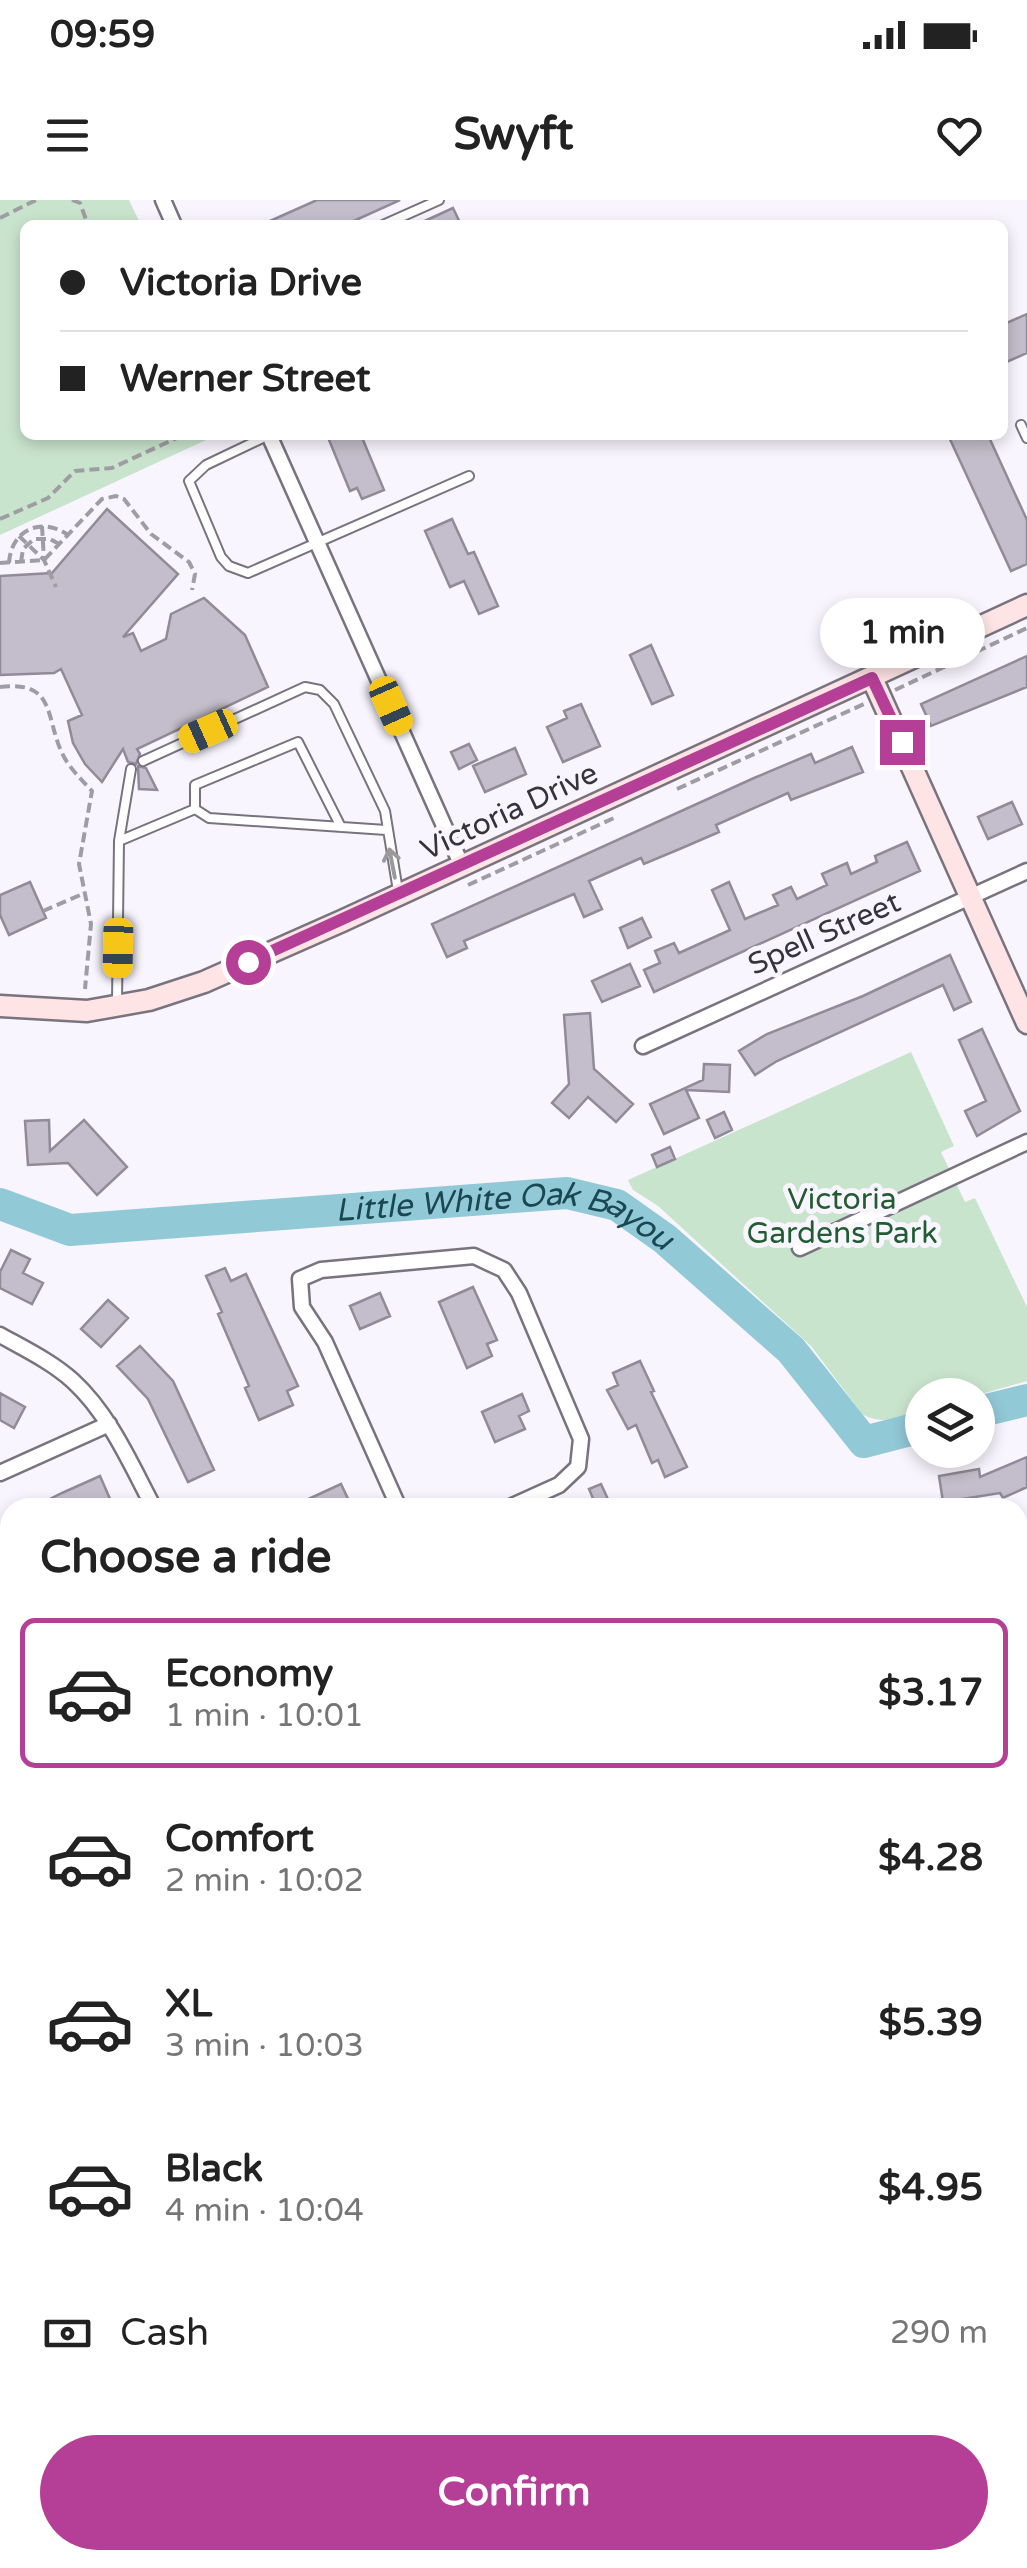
<!DOCTYPE html>
<meta charset="utf-8">
<style>
body{margin:0;font-family:"Varela Round",sans-serif;background:#f2f2f2;color:#222;height:100vh;display:flex;flex-direction:column;font-size:38px;white-space:nowrap}
*{box-sizing:border-box;margin:0}
p{font-size:32px;color:#767676}
.icon{flex:none;width:55px;height:55px;fill:none;stroke:currentColor;stroke-width:2;stroke-linecap:round;stroke-linejoin:round}
.map{position:relative;flex:1;overflow:hidden}
.drawer{position:absolute;left:0px;top:1298px;width:1028px;height:1072px;display:flex;flex-direction:column;background:#fff;border-radius:30px 30px 0 0;box-shadow:0 5px 15px #0003}
.drawer>*{flex:none}
.guide{position:absolute;left:20px;top:20px;width:988px;height:220px;border-radius:15px;box-shadow:0 5px 15px #0003;display:grid;align-content:center;height:220px;padding:0 40px;background:#fff}
.buttons{position:absolute;left:905px;top:1178px;display:grid;gap:20px}
.buttons a{display:grid;place-items:center;width:90px;height:90px;border-radius:50%;background:#fff;box-shadow:0 5px 15px #0003;font-size:50px}
.end{position:absolute;width:45px;height:45px;margin:-22px;border:12px solid #b53f96;background:#fff;box-shadow:0 0 0 5px #fff}
.from{border-radius:50%}
.bubble{position:absolute;height:70px;border-radius:35px;background:#fff;box-shadow:0 5px 15px #0003;font-size:32px;font-weight:800;line-height:70px;text-align:center}
.car{position:absolute;width:30px;height:60px;margin:-30px -15px;border-radius:12px;box-shadow:0 0 8px 2px #0007;background:linear-gradient(#f5c518 24%,#345 0 40%,#f5c518 0 76%,#345 0 86%,#f5c518 0)}
.guide b{display:flex;align-items:center;gap:35px;height:95px;font-size:38px}
.guide b+b{border-top:2px solid #e0e0e0}
.guide i{width:25px;height:25px;background:#222}
ul{padding:0;list-style:none}
li{display:flex;align-items:center;gap:30px;height:150px;margin:0 20px 15px;padding:0 20px;border:5px solid transparent;border-radius:15px}
li div{flex:1}
li b{display:block;font-size:38px}
li em{font-style:normal;font-weight:800}
li.selected{border-color:#b53f96}
li>.icon{width:90px;height:90px;stroke-width:1.5}
h2{padding:0 40px;font-size:45px;line-height:120px}
.pay{display:flex;align-items:center;gap:25px;height:110px;padding:0 40px;font-size:38px}
.pay p{margin-inline-start:auto}
.action{display:flex;gap:20px;margin-top:auto;padding:20px 40px}
.action a{flex:1;height:115px;border-radius:60px;background:#b53f96;color:#fff;font-size:40px;font-weight:800;line-height:115px;text-align:center}
.status{display:flex;justify-content:space-between;align-items:center;height:70px;padding:0 50px;background:#fff;direction:ltr}
.status svg{height:28px;fill:currentColor}
header{display:flex;justify-content:space-between;align-items:center;height:130px;padding:0 40px;background:#fff;font-size:45px;font-weight:800}
.map>svg:first-child{display:block}
.green{fill:#c9e4cd}
.water{fill:#92c9d7}
.lines{fill:none;stroke-linecap:round;stroke-linejoin:round}
.river{stroke:#92c9d7;stroke-width:32}
.building{fill:#c4bdcb;stroke:#918a98;stroke-width:2.5}
.lane-casing{stroke:#797380;stroke-width:12}
.street-casing{stroke:#797380;stroke-width:19}
.secondary-casing{stroke:#797380;stroke-width:25}
.path{stroke:#a09ca4;stroke-width:4;stroke-dasharray:10 5;stroke-linecap:butt}
.lane{stroke:#fff;stroke-width:8}
.street{stroke:#fff;stroke-width:14}
.secondary{stroke:#fee4e5;stroke-width:20}
.oneway{stroke:#9a999c}
.route{stroke:#b53f96;stroke-width:12}
.labels{text-anchor:middle;stroke-width:10;stroke-linejoin:round;paint-order:stroke}
.street-label{font-size:30px;fill:#363339;stroke:#f9f5fe}
.park-label{font-size:30px;fill:#225c33;stroke:#f9f5fe}
.water-label{font-size:32px;font-style:italic;fill:#194853;stroke:#f9f5fe}
</style>
<div class="status"><b>09:59</b><svg viewBox="0 0 49 12"><path d="M0 12V9h3v3zM5 12V6h3v6zM10 12V3h3v9zM15 12V0h3v12zM26 1h20v11H26zM47 4h2v5h-2z"/></svg></div>
<header><svg class="icon" aria-label="menu" viewBox="0 0 24 24"><path d="M4 6h16M4 12h16M4 18h16"/></svg>Swyft<svg class="icon" aria-label="heart" viewBox="0 0 24 24"><path d="M12 20l-8-8c-3-5 5-10 8-4 3-6 11-1 8 4z"/></svg></header>
<div class="map">
<svg width="1027" height="2368" viewBox="0 0 1027 2368">
<rect width="100%" height="100%" fill="#f9f5fe"/>
<path class="green" d="M0,0H129L141,25H25V235H217L0,335Z
M911,852L954,946L941,952L965,1002L975,998L1027,1107V1181L978,1195H922V1211C902,1217 881,1226 862,1214L811,1146L658,1006L633,990L628,980Z"/>
<path class="water" d="M908,2360H945L949,2368H891Z"/>
<g class="lines">
<g class="river">
<path id="s1" d="M0,1004L70,1030L567,993L617,1005L665,1039L791,1150L864,1242L922,1227"/>
<path d="M978,1212L1027,1200"/>
</g>
</g>
<path class="building" d="M317,0H400L345,25H261Z
M453,8L461,25H416Z
M1027,114V153L1002,164V125Z
M327,235H361L384,290L362,299L357,288L350,291Z
M948,235H988L1027,320V364L1011,371Z
M107,309L178,374L123,437L133,433L141,451L166,439L171,414L204,398L245,435L268,487L137,549L140,554L136,564L128,562L123,549L102,582L85,564L73,543L68,521L82,515L61,469L54,473L0,475V376L52,373Z
M452,319L468,354L474,352L498,406L479,414L464,381L450,387L425,331Z
M651,445L673,495L652,504L630,455Z
M1027,456V487L931,526L921,504Z
M581,504L600,546L563,562L547,527L567,518L564,511Z
M469,544L477,560L459,569L451,552Z
M852,547L863,572L791,600L788,593L716,625L719,632L682,648L644,664L641,658L589,681L602,709L584,717L574,694L464,741L467,748L447,757L432,724L754,578L811,554L815,563Z
M515,548L526,574L485,592L473,566Z
M138,566L146,568L157,590L139,589Z
M1012,602L1022,624L988,639L978,617Z
M907,642L920,671L654,792L644,770L660,763L655,751L674,743L679,753L730,730L712,690L729,682L745,719L778,705L773,695L791,687L797,699L827,685L822,674L847,663L851,674L877,662L875,656Z
M30,682L46,718L9,735L0,715V695Z
M642,718L651,737L628,748L620,728Z
M950,755L971,802L954,810L943,785L777,861L755,875L739,851L767,834L863,796Z
M630,764L640,786L602,802L592,781Z
M590,813L594,869L633,904L616,922L588,897L569,918L552,903L569,884L564,815Z
M982,829L1020,911L977,936L965,911L986,901L959,840Z
M704,864L730,865L729,892L686,890L699,918L664,934L650,904L703,880Z
M724,912L732,930L715,938L707,920Z
M49,920L50,951L84,920L127,967L97,995L68,963L28,965L25,921Z
M670,947L675,959L657,967L652,955Z
M11,1050L30,1059L23,1073L43,1083L32,1104L0,1088V1072Z
M225,1068L231,1081L246,1074L298,1186L287,1191L293,1205L259,1220L245,1188L249,1186L218,1114L222,1112L206,1076Z
M473,1087L497,1140L487,1144L492,1156L467,1168L439,1102Z
M380,1093L390,1116L360,1129L350,1106Z
M108,1100L128,1118L101,1147L81,1129Z
M140,1146L173,1181L214,1270L188,1282L148,1199L117,1166Z
M640,1161L654,1191L651,1192L687,1267L665,1277L658,1260L652,1263L636,1225L628,1229L607,1190L618,1185L613,1173Z
M0,1193L25,1207L14,1228L0,1220Z
M522,1194L529,1211L519,1216L525,1229L495,1242L482,1212Z
M1027,1257V1287L1003,1298L1000,1293L943,1302L939,1276L979,1269L980,1277Z
M100,1276L114,1308H32L62,1293Z
M341,1284L350,1303L339,1308H289Z
M601,1284L612,1308H597L589,1289Z"/>
<g class="lines">
<g class="lane-casing">
<path id="lane" d="M383,25L439,0
M1021,225L1027,238
M269,235L206,265L189,281L221,357L229,366L248,373L469,276
M143,561L305,487L320,490L334,504L385,611L398,691
M131,569L119,641L195,609
M195,609V585L298,542L341,627
M195,609L209,618L386,630
M117,802L119,641
M1018,2212L1027,2233
M322,2360L326,2368
M980,2360L984,2368"/>
</g>
<g class="street-casing">
<path id="street" d="M163,0L174,25
M269,235L462,666
M643,846L1027,671
M800,1048L1027,942
M0,1135C25,1149 52,1162 73,1181C110,1215 131,1265 154,1308
M0,1273L109,1224
M399,1308L325,1142L302,1107L300,1079L321,1070L474,1056L504,1070L519,1093L581,1239L578,1267L559,1285L508,1308
M1018,1334H1027
M0,1527L10,1522
M0,1782L10,1777
M1018,1827L1027,1823
M1018,2271L1027,2266
M0,2293L10,2290
M808,2368L826,2360"/>
</g>
<g class="secondary-casing">
<path id="secondary" d="M872,478L1027,823
M0,806L87,811L149,800L204,782L342,721L1027,405
M1018,1562L1027,1541
M1018,1960L1027,1980"/>
</g>
<path class="path" d="M72,0L80,3L88,25
M0,18L36,0
M0,319L48,298L75,271L112,268L183,235
M42,326L44,360L56,387
M19,336L44,360
M21,362L23,349L34,339H50L59,344
M0,363L44,360L102,299L116,296L124,299L151,334L189,362L195,374L192,390
M9,363C11,330 41,316 68,335
M0,487C56,480 45,517 62,553C69,568 81,579 92,591L79,664L91,724L85,789
M895,490L1027,428
M677,589L864,504
M465,640L515,618
M468,685L614,618
M43,711L85,693"/>
<use href="#lane" class="lane"/>
<use href="#street" class="street"/>
<use href="#secondary" class="secondary"/>
</g>
<defs><path id="oneway-shaft" d="M-6 0H5M1.5-3L5.5 0L1.5 3" fill="none" stroke-width="1.6" stroke-linecap="round" stroke-linejoin="round" transform="scale(2.5)"/></defs>
<use class="oneway" href="#oneway-shaft" transform="translate(392 663) rotate(-101)"/>
<g class="lines">
<path class="route" d="M248,762L872,478L902,542"/>
</g>
<g class="labels">
<g class="street-label">
<text transform="translate(509 611) rotate(-25)" y="10">Victoria Drive</text>
<text transform="translate(824 733) rotate(-24)" y="10">Spell Street</text>
</g>
<g class="park-label">
<text x="842" y="1009">Victoria<tspan x="842" dy="34">Gardens Park</tspan></text>
</g>
<g class="water-label">
<text dy="11" stroke="none"><textPath href="#s1" startOffset="515">Little White Oak Bayou</textPath></text>
</g>
</g>
</svg>
<div class="buttons">
<a><svg class="icon" aria-label="layers" viewBox="0 0 24 24"><path d="M12 4l9 5-9 5-9-5zM3 14l9 5 9-5"/></svg></a>
</div>
<i class="end from" style="left:248px;top:762px"></i>
<i class="end" style="left:902px;top:542px"></i>
<div class="bubble" style="left:820px;top:398px;width:165px">1 min</div>
<i class="car" style="left:391px;top:506px;rotate:156deg"></i>
<i class="car" style="left:208px;top:531px;rotate:246deg"></i>
<i class="car" style="left:118px;top:748px;rotate:181deg"></i>
<div class="guide">
<b><i class="from"></i>Victoria Drive</b>
<b><i></i>Werner Street</b>
</div>
<section class="drawer">
<h2>Choose a ride</h2>
<ul>
<li class="selected"><svg class="icon" aria-label="car" viewBox="0 0 24 24"><path d="M5 17H2v-5l4-1 3-4h7l3 4 3 1v5h-3M9 17h6M6 11h13"/><circle cx="7" cy="17" r="2"/><circle cx="17" cy="17" r="2"/></svg><div><b>Economy</b><p>1 min · 10:01</p></div><em>$3.17</em></li>
<li><svg class="icon" aria-label="car" viewBox="0 0 24 24"><path d="M5 17H2v-5l4-1 3-4h7l3 4 3 1v5h-3M9 17h6M6 11h13"/><circle cx="7" cy="17" r="2"/><circle cx="17" cy="17" r="2"/></svg><div><b>Comfort</b><p>2 min · 10:02</p></div><em>$4.28</em></li>
<li><svg class="icon" aria-label="car" viewBox="0 0 24 24"><path d="M5 17H2v-5l4-1 3-4h7l3 4 3 1v5h-3M9 17h6M6 11h13"/><circle cx="7" cy="17" r="2"/><circle cx="17" cy="17" r="2"/></svg><div><b>XL</b><p>3 min · 10:03</p></div><em>$5.39</em></li>
<li><svg class="icon" aria-label="car" viewBox="0 0 24 24"><path d="M5 17H2v-5l4-1 3-4h7l3 4 3 1v5h-3M9 17h6M6 11h13"/><circle cx="7" cy="17" r="2"/><circle cx="17" cy="17" r="2"/></svg><div><b>Black</b><p>4 min · 10:04</p></div><em>$4.95</em></li>
</ul>
<div class="pay"><svg class="icon" aria-label="cash" viewBox="0 0 24 24"><path d="M3 7h18v10H3z"/><circle cx="12" cy="12" r="2"/></svg>Cash<p>290 m</p></div>
<div class="action"><a>Confirm</a></div>
</section>
</div>
